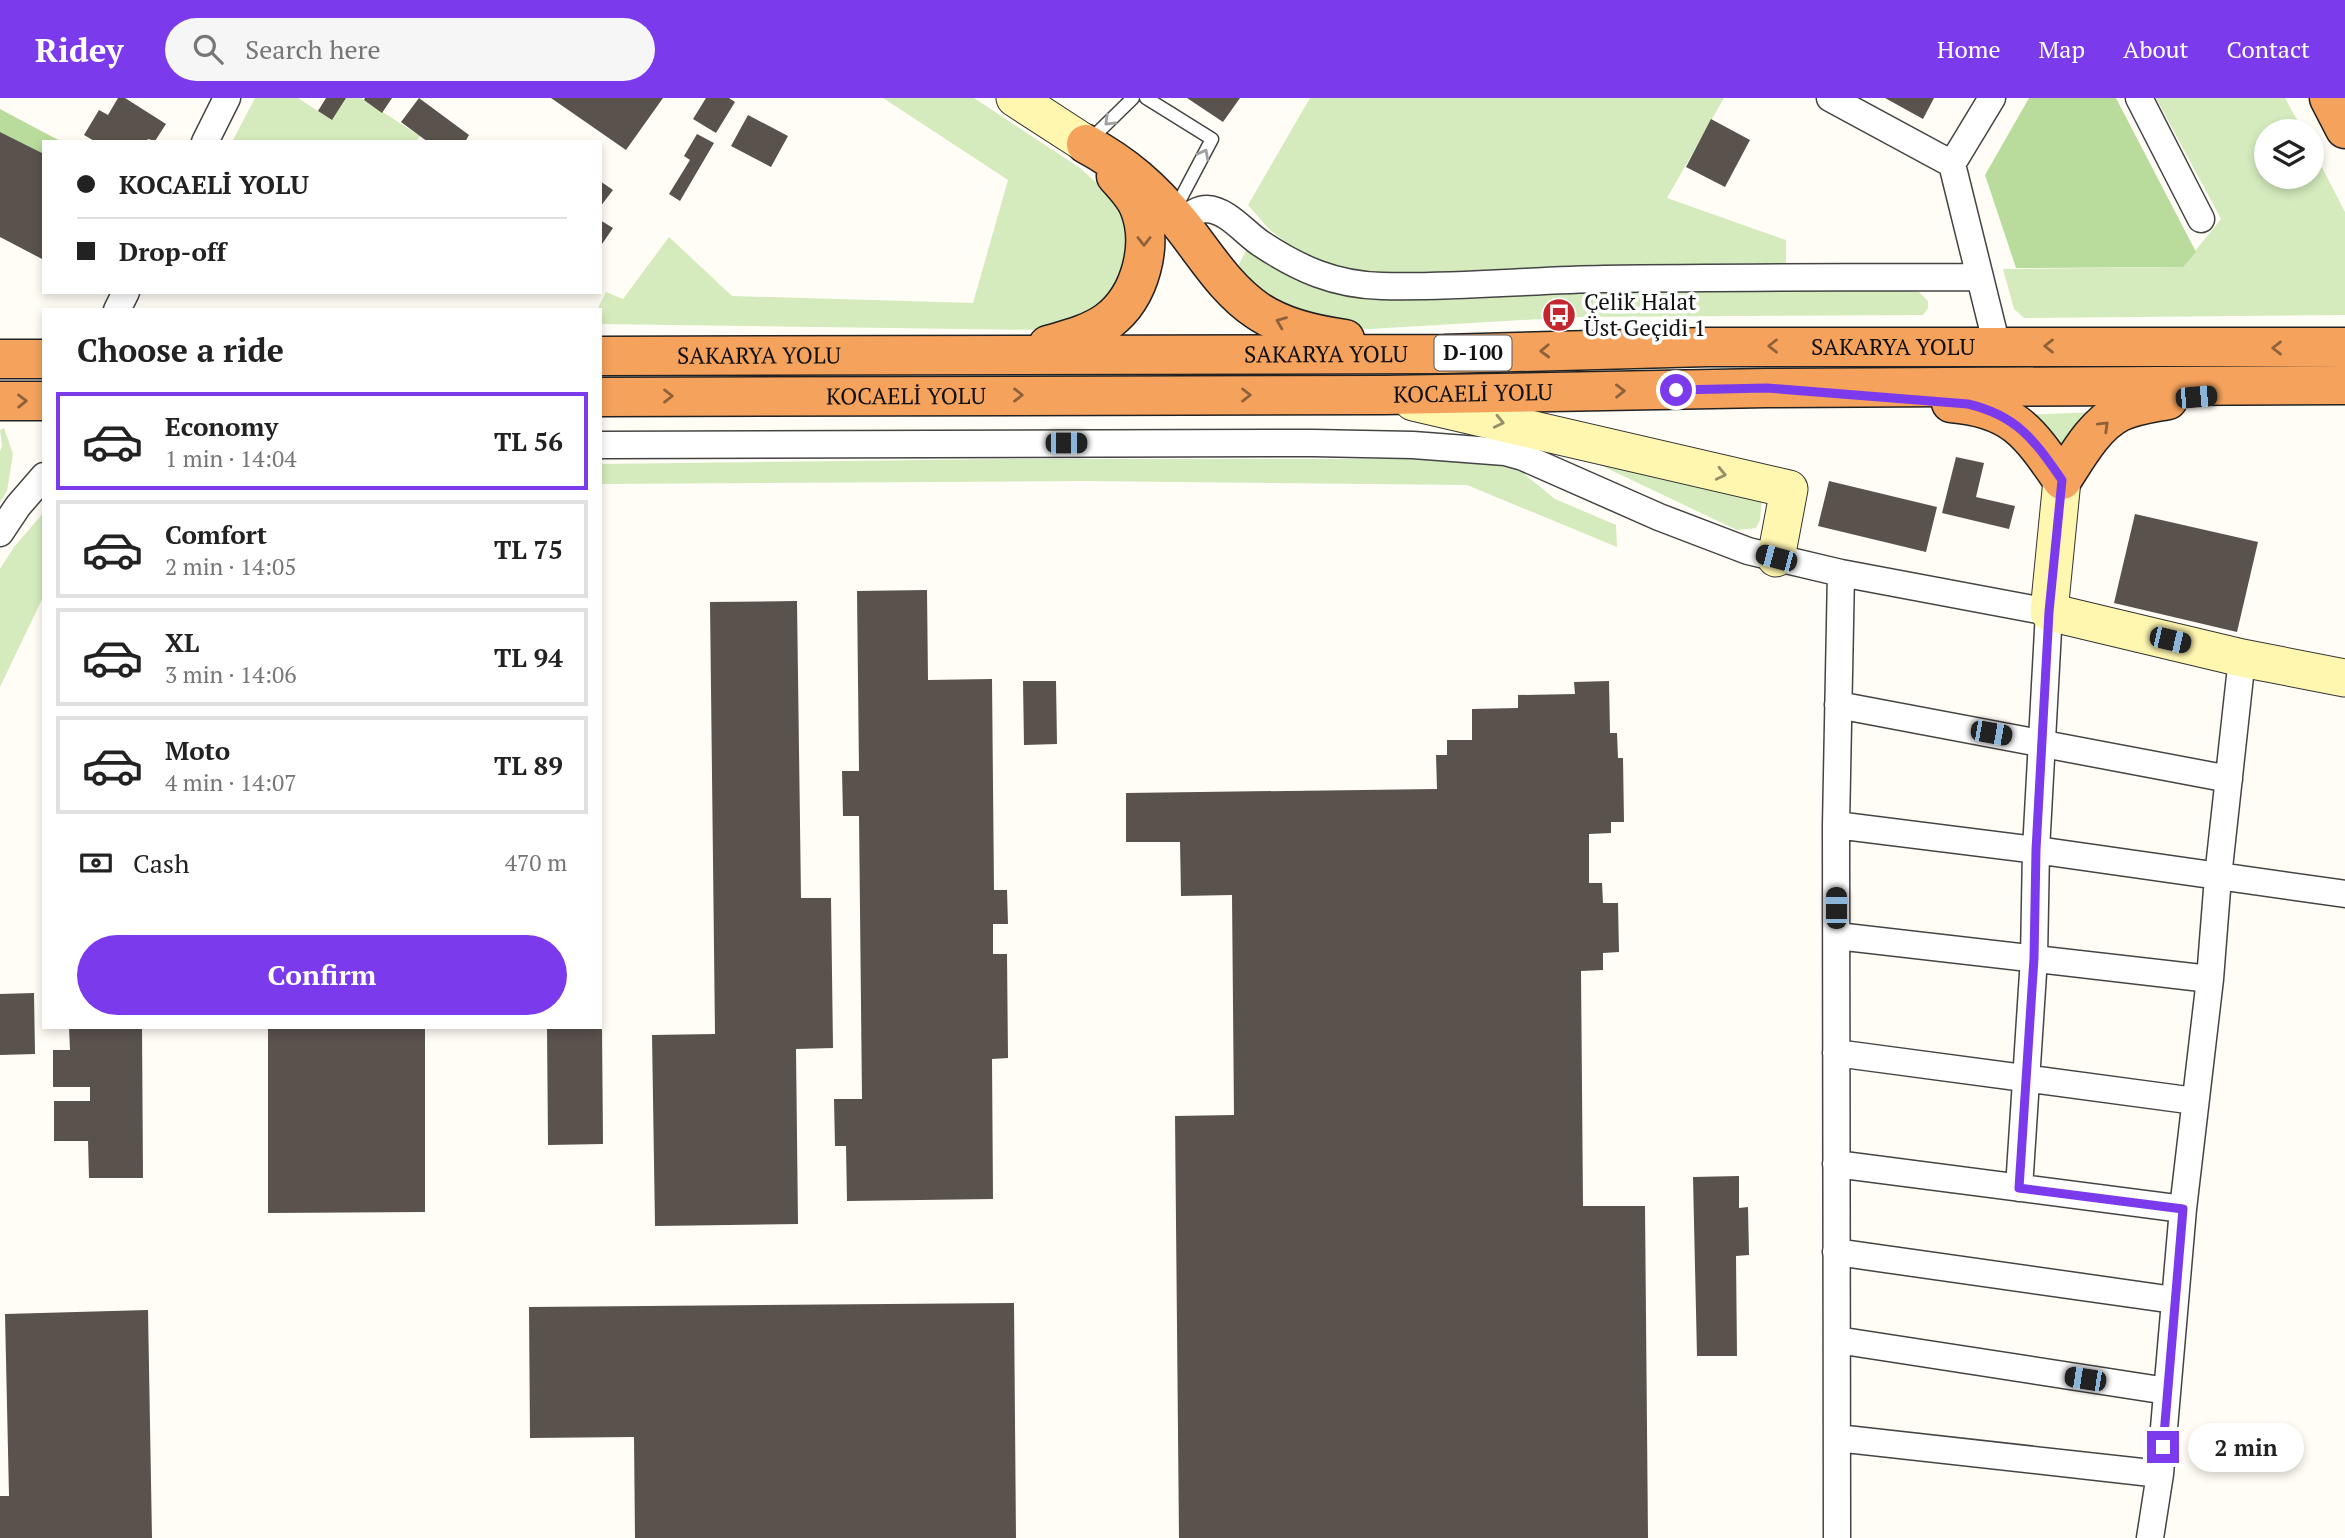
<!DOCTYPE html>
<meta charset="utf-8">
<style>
body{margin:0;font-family:"PT Serif",serif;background:#f6f6f6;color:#222;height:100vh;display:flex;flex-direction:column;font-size:26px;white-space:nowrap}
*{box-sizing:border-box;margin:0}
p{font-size:23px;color:#767676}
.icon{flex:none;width:38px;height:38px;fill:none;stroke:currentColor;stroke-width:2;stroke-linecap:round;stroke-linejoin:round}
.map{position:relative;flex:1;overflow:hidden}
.details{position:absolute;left:42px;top:210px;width:560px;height:721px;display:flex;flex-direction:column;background:#fff;border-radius:0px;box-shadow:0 4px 10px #0003}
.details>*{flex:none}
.top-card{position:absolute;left:42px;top:42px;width:560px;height:154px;border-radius:0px;box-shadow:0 4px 10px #0003;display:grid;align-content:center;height:154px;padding:0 35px;background:#fff}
.buttons{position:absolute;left:2254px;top:21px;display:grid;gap:14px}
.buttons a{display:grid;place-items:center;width:70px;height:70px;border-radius:50%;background:#fff;box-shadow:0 4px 10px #0003;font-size:35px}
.end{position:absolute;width:32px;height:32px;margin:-16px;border:9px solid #7c3aed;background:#fff;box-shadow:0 0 0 4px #fff}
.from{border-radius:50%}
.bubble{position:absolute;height:49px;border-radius:24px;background:#fff;box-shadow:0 4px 10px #0003;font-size:23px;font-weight:600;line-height:49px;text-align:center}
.car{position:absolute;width:21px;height:42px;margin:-21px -10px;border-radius:9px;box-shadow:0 0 5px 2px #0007;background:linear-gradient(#222 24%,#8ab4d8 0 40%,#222 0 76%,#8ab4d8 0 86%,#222 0)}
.top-card b{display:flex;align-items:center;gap:24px;height:66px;font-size:26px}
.top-card b+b{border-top:2px solid #e0e0e0}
.top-card i{width:18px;height:18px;background:#222}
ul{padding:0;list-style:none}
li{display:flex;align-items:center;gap:21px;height:98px;margin:0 14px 10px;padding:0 21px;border:4px solid #e0e0e0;border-radius:0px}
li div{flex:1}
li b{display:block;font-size:26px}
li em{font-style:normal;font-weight:600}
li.active{border-color:#7c3aed}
li>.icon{width:63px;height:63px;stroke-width:1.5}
h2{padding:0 35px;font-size:32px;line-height:84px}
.pay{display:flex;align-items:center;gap:18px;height:77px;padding:0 35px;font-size:26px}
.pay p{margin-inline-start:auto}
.button{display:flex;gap:14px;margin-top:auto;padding:14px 35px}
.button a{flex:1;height:80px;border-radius:42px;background:#7c3aed;color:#fff;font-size:28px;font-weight:600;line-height:80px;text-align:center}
header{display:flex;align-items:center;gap:42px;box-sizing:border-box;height:98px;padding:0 35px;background:#7c3aed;color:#fff}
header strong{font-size:33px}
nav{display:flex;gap:38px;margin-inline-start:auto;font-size:24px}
.search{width:490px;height:63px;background:#f6f6f6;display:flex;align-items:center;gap:18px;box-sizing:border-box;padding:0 24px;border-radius:38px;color:#767676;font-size:26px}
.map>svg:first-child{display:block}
.green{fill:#d5ebbd}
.forest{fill:#b9dc9c}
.building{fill:#5a524d}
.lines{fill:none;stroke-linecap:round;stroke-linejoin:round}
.lane-casing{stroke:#444;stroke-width:15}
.street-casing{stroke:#444;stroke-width:29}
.secondary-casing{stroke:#333;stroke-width:39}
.highway-casing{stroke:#222;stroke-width:41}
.lane{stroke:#fff;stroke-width:12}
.street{stroke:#fff;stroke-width:26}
.secondary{stroke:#fff6b0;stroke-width:37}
.highway{stroke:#f5a25d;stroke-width:38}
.oneway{stroke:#a0a0a0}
.oneway2{stroke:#8e613b}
.oneway3{stroke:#948f68}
.route{stroke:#7c3aed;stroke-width:9}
.labels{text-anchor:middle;stroke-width:7;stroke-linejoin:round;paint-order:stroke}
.shield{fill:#fff;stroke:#585858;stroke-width:2}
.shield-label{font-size:21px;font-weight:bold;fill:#111}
.poi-label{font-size:23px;fill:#111;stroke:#fff;text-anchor:start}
.street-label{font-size:23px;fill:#111;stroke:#fff}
</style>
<header>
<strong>Ridey</strong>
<div class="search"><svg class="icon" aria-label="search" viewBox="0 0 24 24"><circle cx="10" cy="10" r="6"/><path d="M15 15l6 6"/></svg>Search here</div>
<nav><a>Home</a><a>Map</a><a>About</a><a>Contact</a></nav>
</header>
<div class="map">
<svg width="2345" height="1440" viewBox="0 0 2345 1440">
<rect width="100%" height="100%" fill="#fffdf5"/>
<path class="green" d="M255,0H298L332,22L346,0H361L420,38L416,44H232Z
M883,0H974L1080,70L1109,96L1126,119L1133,144L1109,210L1044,232L600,226V212H597L606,194L623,201L669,139L732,198L973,205L1008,82Z
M1310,0H1724L1667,100L1786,142V167L1486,176L1352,175L1297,154L1269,131L1248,107Z
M2156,0H2285L2303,33H2266V79H2312V50L2345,114V217L2024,220L2014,211L2003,171L2182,169L2221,121Z
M1246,152L1306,185L1344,198L1381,202H1453L1618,192L1897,191L1919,194L1928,203V210L1923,217L1574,219L1370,231L1327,229L1290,217L1234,177Z
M2100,314L2062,366L2020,317Z
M4,330L13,356L7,393L0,404V353L2,348L0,332Z
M1581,358L1762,399L1760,422L1756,430L1737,432Z
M1009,361H1419L1492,366L1522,374L1555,401L1616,427L1617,449L1467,387L1084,383L600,386V366Z
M44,414V497L0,589V471L14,449Z"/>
<path class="forest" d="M2029,0H2116L2196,154L2183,169L2016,170L1985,77Z
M0,11L62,44H44V56L0,34Z"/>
<path class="building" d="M118,0H125L166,26L155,43L148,41L146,44H96L84,37L99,12L108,17Z
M326,0H346L332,22L318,13Z
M365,0H392L382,15L364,2Z
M419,0L469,37L465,44H428L401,24Z
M551,0H663L626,52Z
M706,0H729L735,4L716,35L693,21Z
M1187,0H1240L1223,24Z
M1885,0H1934L1923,21Z
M748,17L788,38L771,69L731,48Z
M1711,21L1750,42L1725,89L1686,69Z
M0,34L44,56V162L0,139Z
M697,36L714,45L680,103L669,96L690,62L684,58Z
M600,83L613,92L600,109Z
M600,122L613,130L600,149Z
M1956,359L1984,365L1976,399L2015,408L2009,431L1942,415Z
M1829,383L1937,409L1926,454L1818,428Z
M2135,416L2258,444L2237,534L2114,505Z
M927,492L928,582L992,581L994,792H1007L1008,826H993V856H1007L1008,960L992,961L993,1101L847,1103L846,1048H835L834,1001H862L859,718H843L842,673H859L857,493Z
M797,503L801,800H831L833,950L796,951L798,1126L655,1128L652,937L715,936L710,504Z
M1023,583H1056L1057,646L1024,647Z
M1609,583L1610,635H1617L1618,660H1623L1624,724H1611V735L1589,736V785H1602L1603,805H1618L1619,854L1603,855V872L1581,873L1583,1108H1645L1648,1440H1179L1175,1018L1234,1017L1232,797L1181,798L1180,744H1126V695L1437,691L1436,657H1447V642H1472V611L1518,610V597L1575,596L1574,584Z
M34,895L35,956L0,957V896Z
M69,929H142L143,1080H89L88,1043H54V1003H90V989H53V952H70Z
M268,929H425V1114L268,1115Z
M547,929H602L603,1046L548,1047Z
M1739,1078V1110L1748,1109L1749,1157L1736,1158L1737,1258H1697L1693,1079Z
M1014,1205L1016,1440H635L634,1339L530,1340L529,1209Z
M148,1212L152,1440H0V1398H9L5,1216Z"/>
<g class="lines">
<g class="lane-casing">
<path id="lane" d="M1146,0L1212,41L1174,113
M1088,44L1133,0"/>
</g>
<g class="street-casing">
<path id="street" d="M1830,0L1952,66L1997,248
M2139,0L2201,121
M205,44L227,0
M1952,66L1992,0
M1180,125C1188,119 1196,111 1207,111C1227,112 1244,134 1260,145C1299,171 1335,187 1382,188C1456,190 1530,182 1604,181C1730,179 1855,179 1980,179
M117,212L126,194
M600,347L1313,345L1413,347L1505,354L1523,359L1659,419L1748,453L1841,475L2049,514L2036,752L2034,860L2019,1090
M0,435L18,408L44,378
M1838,607L2229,681
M1836,727L2036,752L2345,796
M1837,838L2210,881
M1836,955L2195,1003
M1836,1066L2183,1111
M1836,1154L2174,1202
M1837,1242L2167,1293
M1837,1340L2160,1376
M1837,1440L1836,727L1841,475
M2150,1440L2160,1376L2183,1111L2210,881L2218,779L2242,560"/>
</g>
<g class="secondary-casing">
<path id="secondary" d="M1015,0L1086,46
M1413,304L1789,391L1776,460
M2062,382L2049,514L2242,560L2345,580"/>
</g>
<g class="highway-casing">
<g id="highway">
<path d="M2329,0L2345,31"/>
<path d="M1086,46C1125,67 1152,91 1180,125C1205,156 1225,191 1258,213C1283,230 1316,237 1345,241"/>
<path d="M1048,247C1069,241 1090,236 1108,223C1141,198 1154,146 1139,109C1134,97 1124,87 1116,78"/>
<path id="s1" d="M600,258L1444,256L1708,249H2345"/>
<path d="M0,261H44"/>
<path id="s2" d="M600,299L1385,297L1767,290L2345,287"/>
<path d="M0,303H44"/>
<path d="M1951,305C2013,310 2029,334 2062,382C2077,359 2094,327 2120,314C2135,307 2152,305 2168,302"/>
</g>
</g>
<use href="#lane" class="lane"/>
<use href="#street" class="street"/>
<use href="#secondary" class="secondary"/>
<use href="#highway" class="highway"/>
</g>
<defs><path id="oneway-chevron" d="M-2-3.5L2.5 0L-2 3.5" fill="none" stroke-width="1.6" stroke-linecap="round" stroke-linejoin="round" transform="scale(1.75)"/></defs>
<g class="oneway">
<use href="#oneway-chevron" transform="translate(1109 23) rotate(136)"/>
<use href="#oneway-chevron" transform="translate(1204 56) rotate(-62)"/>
</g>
<g class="oneway2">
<use href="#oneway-chevron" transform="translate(1144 143) rotate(90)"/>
<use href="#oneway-chevron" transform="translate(1281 224) rotate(-158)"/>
<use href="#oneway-chevron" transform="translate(1773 248) rotate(180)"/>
<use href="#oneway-chevron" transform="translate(2049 248) rotate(-180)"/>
<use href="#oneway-chevron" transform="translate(2277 250) rotate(-180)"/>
<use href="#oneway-chevron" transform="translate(1545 253) rotate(178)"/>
<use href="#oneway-chevron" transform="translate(1620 293) rotate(-1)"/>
<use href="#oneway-chevron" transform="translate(1018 297)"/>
<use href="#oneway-chevron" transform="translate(1246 297)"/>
<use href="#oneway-chevron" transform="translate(668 298)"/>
<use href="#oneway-chevron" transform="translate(22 303) rotate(-1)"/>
<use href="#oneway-chevron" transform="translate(2104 328) rotate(-44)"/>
</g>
<g class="oneway3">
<use href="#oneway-chevron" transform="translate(1499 324) rotate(13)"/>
<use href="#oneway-chevron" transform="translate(1721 376) rotate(13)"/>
</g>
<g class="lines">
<path class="route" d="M1676,292L1767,290L1968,306C2018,318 2034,342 2062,382L2049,514L2036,752L2034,860L2019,1090L2183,1111L2163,1349"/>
</g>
<defs>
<g id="bus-disc" transform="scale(1.75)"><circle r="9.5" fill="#c4262e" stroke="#fff"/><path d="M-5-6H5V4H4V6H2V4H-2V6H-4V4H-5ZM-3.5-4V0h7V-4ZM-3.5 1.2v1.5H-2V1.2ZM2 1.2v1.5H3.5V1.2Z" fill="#fff"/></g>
</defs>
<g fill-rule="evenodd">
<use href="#bus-disc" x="1559" y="217"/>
</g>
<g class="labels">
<rect class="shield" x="1434.5" y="237.5" width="77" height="35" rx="5"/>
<g class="shield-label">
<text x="1473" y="262">D-100</text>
</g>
<g class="poi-label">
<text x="1584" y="212">Çelik Halat<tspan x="1584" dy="26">Üst Geçidi 1</tspan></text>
</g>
<g class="street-label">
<text dy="8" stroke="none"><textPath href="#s1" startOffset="1293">SAKARYA YOLU</textPath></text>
<text dy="8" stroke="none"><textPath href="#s1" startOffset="726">SAKARYA YOLU</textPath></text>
<text dy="8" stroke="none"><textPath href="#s1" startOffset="159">SAKARYA YOLU</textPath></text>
<text dy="8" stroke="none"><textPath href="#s2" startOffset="873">KOCAELİ YOLU</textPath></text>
<text dy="8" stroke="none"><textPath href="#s2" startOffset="306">KOCAELİ YOLU</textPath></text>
</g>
</g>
</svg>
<div class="buttons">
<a><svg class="icon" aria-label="layers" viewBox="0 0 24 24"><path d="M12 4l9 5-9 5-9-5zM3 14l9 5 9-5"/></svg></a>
</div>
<i class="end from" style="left:1676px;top:292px"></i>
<i class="end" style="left:2163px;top:1349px"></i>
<div class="bubble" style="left:2188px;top:1325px;width:116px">2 min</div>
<i class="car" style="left:2196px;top:299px;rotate:85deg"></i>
<i class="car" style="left:1066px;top:345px;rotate:90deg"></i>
<i class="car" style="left:1776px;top:460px;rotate:285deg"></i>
<i class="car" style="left:2170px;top:542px;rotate:103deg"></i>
<i class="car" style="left:1991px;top:635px;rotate:100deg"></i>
<i class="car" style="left:1836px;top:810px;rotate:0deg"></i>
<i class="car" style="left:2085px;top:1281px;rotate:279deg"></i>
<div class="top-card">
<b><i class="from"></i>KOCAELİ YOLU</b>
<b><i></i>Drop-off</b>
</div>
<section class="details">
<h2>Choose a ride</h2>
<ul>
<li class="active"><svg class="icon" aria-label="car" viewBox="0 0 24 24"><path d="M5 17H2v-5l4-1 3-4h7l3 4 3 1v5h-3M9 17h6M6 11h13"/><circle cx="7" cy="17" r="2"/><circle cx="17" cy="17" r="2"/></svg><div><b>Economy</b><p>1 min · 14:04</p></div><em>TL 56</em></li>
<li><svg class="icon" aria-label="car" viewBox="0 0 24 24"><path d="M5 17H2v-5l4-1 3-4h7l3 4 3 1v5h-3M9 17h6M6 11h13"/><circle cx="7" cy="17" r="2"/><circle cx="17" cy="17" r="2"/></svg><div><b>Comfort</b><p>2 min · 14:05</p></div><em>TL 75</em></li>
<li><svg class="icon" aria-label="car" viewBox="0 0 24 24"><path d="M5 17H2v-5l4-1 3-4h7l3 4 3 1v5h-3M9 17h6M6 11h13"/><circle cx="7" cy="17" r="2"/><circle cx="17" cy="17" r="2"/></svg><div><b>XL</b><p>3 min · 14:06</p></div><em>TL 94</em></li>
<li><svg class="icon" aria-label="car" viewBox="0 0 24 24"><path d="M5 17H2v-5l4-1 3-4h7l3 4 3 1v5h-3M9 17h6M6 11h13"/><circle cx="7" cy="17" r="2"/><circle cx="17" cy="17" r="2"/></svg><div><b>Moto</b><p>4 min · 14:07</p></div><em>TL 89</em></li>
</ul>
<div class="pay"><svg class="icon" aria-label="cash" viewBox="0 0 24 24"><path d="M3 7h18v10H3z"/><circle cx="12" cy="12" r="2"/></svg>Cash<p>470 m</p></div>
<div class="button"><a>Confirm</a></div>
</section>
</div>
